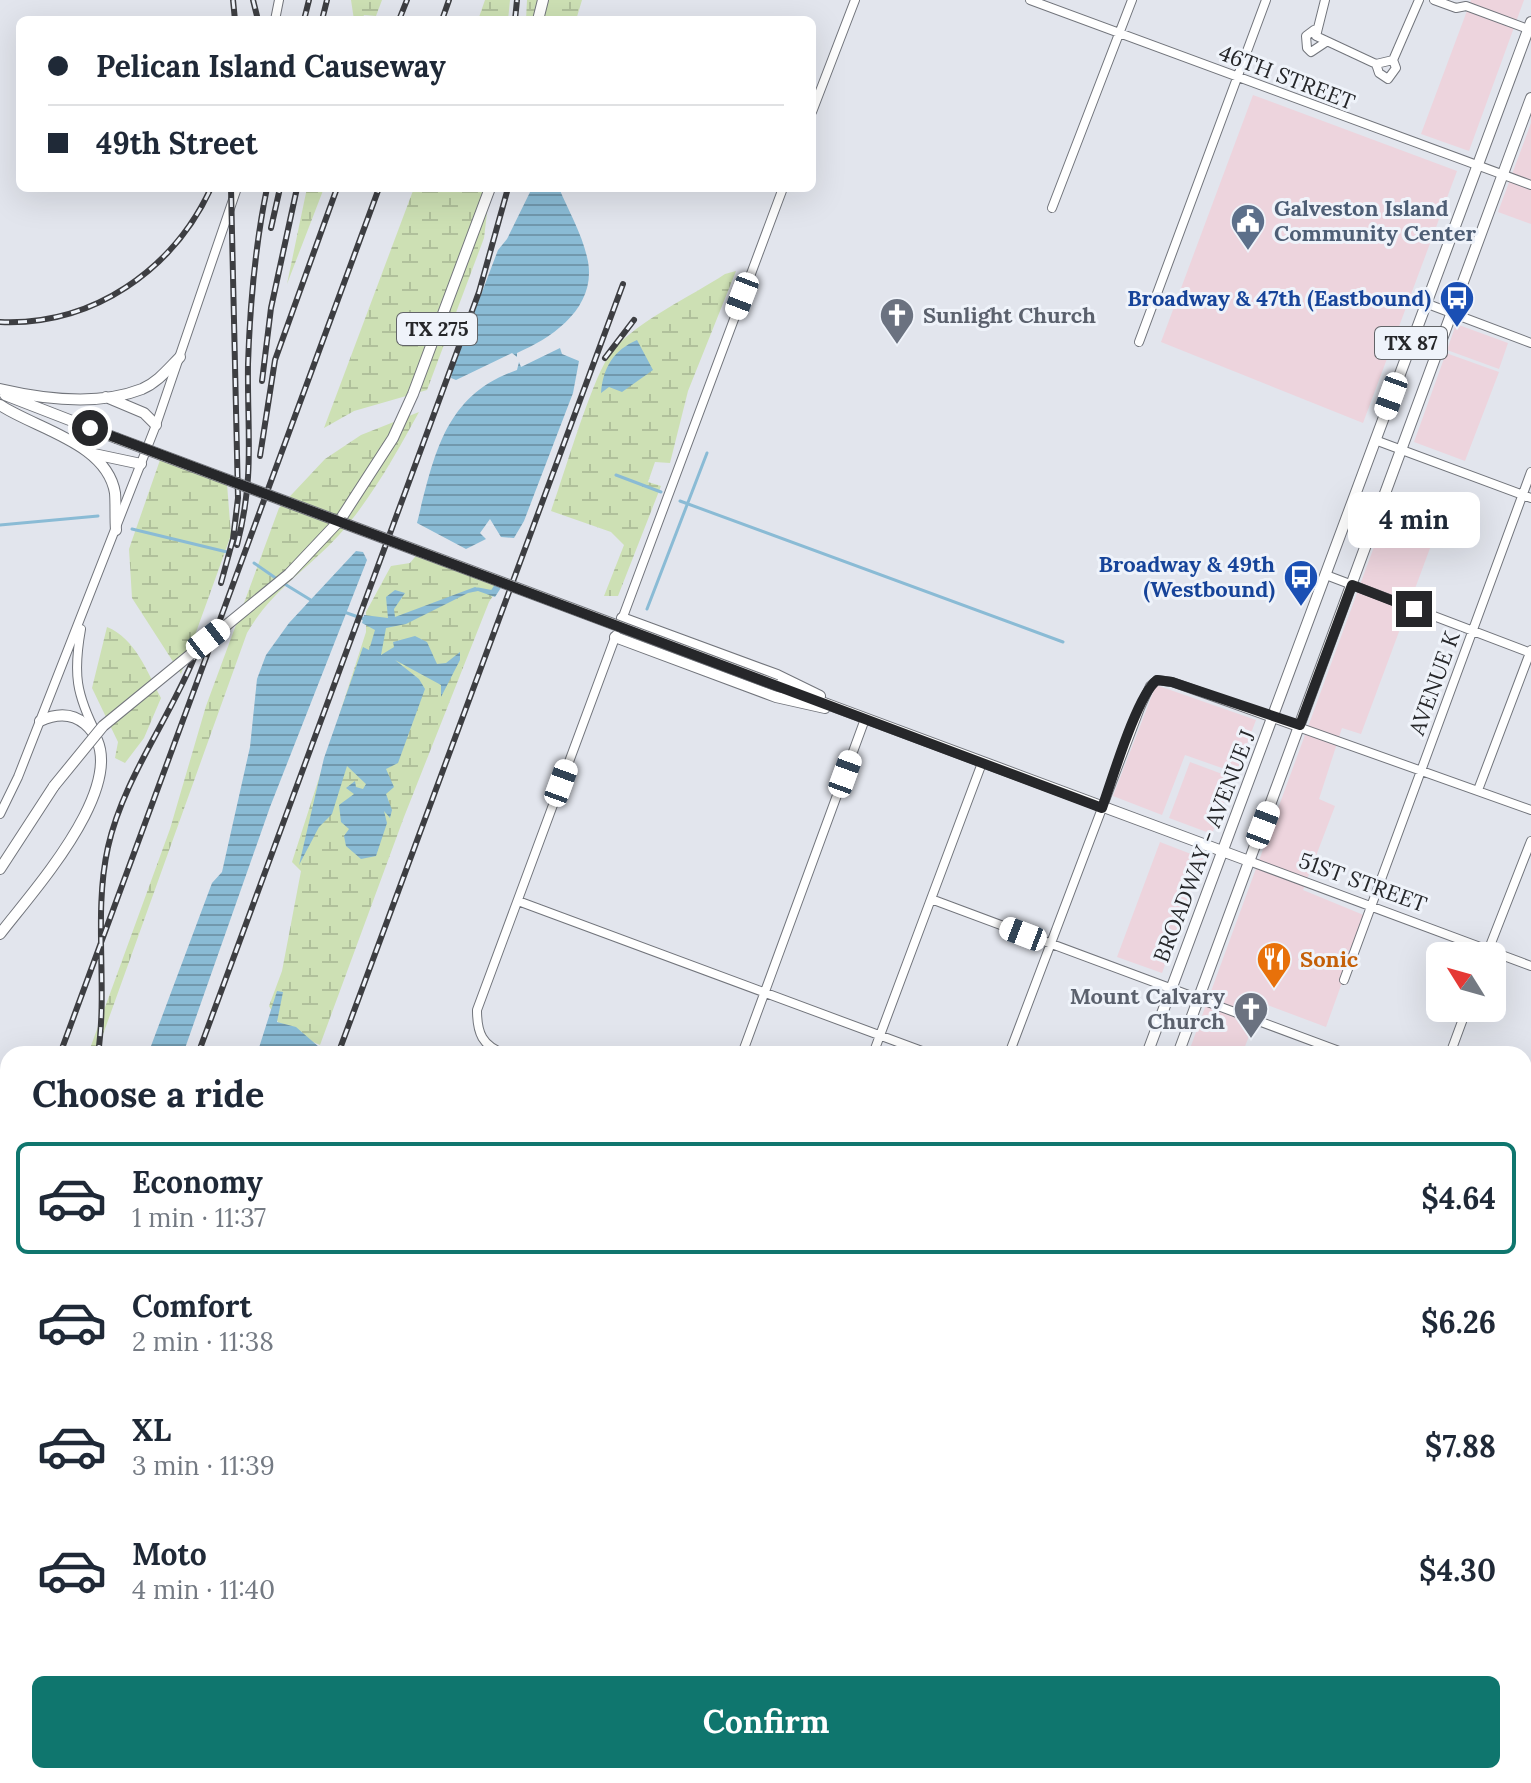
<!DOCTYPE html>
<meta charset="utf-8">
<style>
body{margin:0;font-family:Lora,serif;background:#f2f2f3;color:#1f2937;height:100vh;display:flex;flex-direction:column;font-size:30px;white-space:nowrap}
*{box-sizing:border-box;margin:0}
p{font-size:26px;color:#747a83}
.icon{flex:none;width:44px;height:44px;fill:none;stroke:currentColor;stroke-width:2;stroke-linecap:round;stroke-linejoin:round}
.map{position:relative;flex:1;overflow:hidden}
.sheet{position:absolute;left:0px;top:1046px;width:1532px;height:738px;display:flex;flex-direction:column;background:#fff;border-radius:24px 24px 0 0;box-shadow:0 8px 32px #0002}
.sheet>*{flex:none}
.hud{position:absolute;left:16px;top:16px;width:800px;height:176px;border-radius:12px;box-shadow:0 8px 32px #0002;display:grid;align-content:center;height:176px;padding:0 32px;background:#fff}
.needle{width:52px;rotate:307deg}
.buttons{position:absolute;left:1426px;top:942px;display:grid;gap:16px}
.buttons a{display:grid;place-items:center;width:80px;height:80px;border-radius:12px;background:#fff;box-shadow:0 8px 32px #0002;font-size:40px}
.end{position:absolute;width:36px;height:36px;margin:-18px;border:10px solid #26272a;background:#fff;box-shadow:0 0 0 4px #fff}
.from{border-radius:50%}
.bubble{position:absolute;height:56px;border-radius:12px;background:#fff;box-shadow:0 8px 32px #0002;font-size:26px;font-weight:700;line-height:56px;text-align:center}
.car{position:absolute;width:24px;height:48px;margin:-24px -12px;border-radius:10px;box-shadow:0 0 6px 2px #0007;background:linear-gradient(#fff 24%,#345 0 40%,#fff 0 76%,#345 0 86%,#fff 0)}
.hud b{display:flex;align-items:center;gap:28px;height:76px;font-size:30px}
.hud b+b{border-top:2px solid #e0e1e3}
.hud i{width:20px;height:20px;background:#1f2937}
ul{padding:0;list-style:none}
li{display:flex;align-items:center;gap:24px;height:112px;margin:0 16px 12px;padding:0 16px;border:4px solid transparent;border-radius:12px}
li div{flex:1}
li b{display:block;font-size:30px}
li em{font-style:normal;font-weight:700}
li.selected{border-color:#0f766e}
li>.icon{width:72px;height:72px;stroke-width:1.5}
h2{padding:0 32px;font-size:36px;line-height:96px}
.button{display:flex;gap:16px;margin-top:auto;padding:16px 32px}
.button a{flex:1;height:92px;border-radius:12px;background:#0f766e;color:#fff;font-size:32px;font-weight:700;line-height:92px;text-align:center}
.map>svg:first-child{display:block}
.commercial{fill:#edd4dd}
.wetland{fill:url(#wetland-marsh)}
.water{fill:url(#water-rules)}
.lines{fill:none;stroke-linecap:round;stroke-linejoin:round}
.stream{stroke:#8abbd5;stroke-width:3}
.minor-casing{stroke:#72757c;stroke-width:10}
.major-casing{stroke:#72757c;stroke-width:12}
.minor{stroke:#fff;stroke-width:8}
.major{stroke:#fff;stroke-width:10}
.rail-casing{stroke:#3d3e42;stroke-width:6}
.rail{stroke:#eff3fa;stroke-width:3;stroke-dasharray:9;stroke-linecap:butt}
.major-bridge-casing{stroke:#72757c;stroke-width:12;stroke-linecap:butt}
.major-bridge{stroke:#fff;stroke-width:10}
.route{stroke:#26272a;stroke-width:10}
.labels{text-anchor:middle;stroke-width:6;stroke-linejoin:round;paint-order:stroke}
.shield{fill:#eff3fa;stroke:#626468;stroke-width:2}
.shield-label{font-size:20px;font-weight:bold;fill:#26272a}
.street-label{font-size:22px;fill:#26272a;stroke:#eff3fa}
.service-label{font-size:22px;font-weight:bold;fill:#4e5e75;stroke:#eff3fa;text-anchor:start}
.transit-label{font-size:22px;font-weight:bold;fill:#164399;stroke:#eff3fa;text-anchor:end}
.worship-label{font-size:22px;font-weight:bold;fill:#5b616d;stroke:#eff3fa;text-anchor:start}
.food-label{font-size:22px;font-weight:bold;fill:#c56008;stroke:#eff3fa;text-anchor:start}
</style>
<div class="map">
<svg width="1531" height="1783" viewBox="0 0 1531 1783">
<defs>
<pattern id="wetland-marsh" width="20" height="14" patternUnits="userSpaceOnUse" patternTransform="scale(2)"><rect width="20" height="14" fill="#cde0b4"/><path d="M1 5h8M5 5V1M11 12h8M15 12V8" fill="none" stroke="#b0c09b"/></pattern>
<pattern id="water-rules" width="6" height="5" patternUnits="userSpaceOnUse" patternTransform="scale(2)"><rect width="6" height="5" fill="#8abbd5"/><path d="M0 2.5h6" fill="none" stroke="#7198ad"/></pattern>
</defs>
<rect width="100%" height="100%" fill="#e2e5ed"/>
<path class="commercial" d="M1471,0H1524L1469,151L1421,134Z
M1253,95L1457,171L1363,423L1161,342Z
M1531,123V224L1498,212Z
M1456,324L1508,343L1499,369L1447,350Z
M1446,353L1499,372L1465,461L1414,442Z
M1386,514L1436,532L1361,734L1342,728L1319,799L1335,806L1303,890L1366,916L1326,1027L1262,1003L1242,1054H1188Z
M1156,685L1256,720L1236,773L1185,755L1162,815L1113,796Z
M1190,762L1233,778L1212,834L1169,818Z
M1160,842L1204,859L1162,973L1117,957Z"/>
<path class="wetland" d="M351,0H382L376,16L364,15L362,20H354Z
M485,0H510L508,20H478Z
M527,0H582L576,20H526Z
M307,188H324L287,284Z
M414,188H490L484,238L427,390L354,411L324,428Z
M736,271L688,391L670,463L655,462L648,482L661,486L618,596H604L624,545L611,532L551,511C564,476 593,373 613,350C639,320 692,296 725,274Z
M419,412C396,454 371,499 339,535C307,570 271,591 247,633L96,1054H88L170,829L206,706L279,508L325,459L361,435Z
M160,460L227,484L231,535L181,674L132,598L129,549Z
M423,547L504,579L489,602L404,817L320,1045L282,1029L269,1006L282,971L301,871L292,862L366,632V612L391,566L410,563Z
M107,627C135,638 148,673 161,698L144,738L125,763L115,758L118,742L92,688Z
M8,1432V1499L0,1519V1453Z
M8,1662V1776H60L57,1783L0,1782V1676Z
M89,1776H156L155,1783H86Z"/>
<path class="water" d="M532,188H559C568,210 582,234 587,257C599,305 555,337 517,353V357L512,353L456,380L451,378L452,371L498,250L507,239Z
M637,340L653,370L622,392L609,387L601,393C603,367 614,350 637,340Z
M560,348L562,354L579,361L573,393L524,521L514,538L501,537L490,519L480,533L486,539L466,549L417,523C434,456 444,395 517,370L519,362L521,367Z
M356,551L363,552L367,560L270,807L183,1054H148L212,883L222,872L250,747L257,679L266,655L289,623Z
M497,581L504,583L495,597L478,591L468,593L406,624L386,628L381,655L394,647L393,642L415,636L427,642L437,664L446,663L460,652V660L441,697V685L395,660L419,679L425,689L398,763L386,769L394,787L386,794L392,810L390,818L384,811L387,823L376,856L361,859L346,846L344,836L349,829L341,822L339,805L354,794L346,788L355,781L356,787L363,789L366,784L347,766L332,814L319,827L299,865L324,758L363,647L369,650L375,630L362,623L364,615L388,618L386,597L395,590L405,593L394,609L395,617L475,587L490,592Z
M277,991L283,992L277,1022L296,1027L319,1047L316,1054H257Z"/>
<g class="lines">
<path class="stream" d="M616,475L661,492
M680,501L1063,642
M0,525L98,516
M132,529L227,552
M254,563L277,579
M283,583L314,602
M478,589L494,592
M647,609L707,453
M344,612L367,620"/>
<g class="minor-casing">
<path id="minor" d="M1030,0L1531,185
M1325,0L1316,36L1376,64L1393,60L1419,0
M1434,0L1456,8L1466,6L1528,29
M275,20L279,0
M1314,30L1306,36L1307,48L1311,52L1326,42
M1376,64L1379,73L1388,79L1396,68L1393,60
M812,112L855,0
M1052,208L1132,0
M1425,303L1531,343
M1139,342L1266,0
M1375,440L1531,498
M1326,575L1531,653
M621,622L783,188
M81,629C73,674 76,694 97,735
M1478,790L1531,650
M0,814L18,777L156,425L237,188
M1249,861L1531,966
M931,899L982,763
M518,901L930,1054
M1486,956L1531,841
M1344,980L1531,472
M505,1054C482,1046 477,1033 477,1010L616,635
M742,1054L865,719
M873,1054L931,899L1347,1054
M1009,1054L1140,708L1150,686L1157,680L1172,682L1531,810
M1450,1054L1467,1008
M1524,1120L1531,1122
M1524,1222L1531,1203
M1524,1431L1531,1434
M1524,1583L1531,1564
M1524,1739L1531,1720
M1202,1776L1220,1783
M563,1783L566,1776
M583,1783L586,1776
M1063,1783L1064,1776
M1315,1783L1318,1776
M1450,1783L1453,1776
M1508,1783L1511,1776"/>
</g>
<g class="major-casing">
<path id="major" d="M538,20L543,0
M0,389C43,399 99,406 142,389C158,382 168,369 180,357
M5,395L116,438
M106,397L144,413L156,425
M0,405C36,429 107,443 115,493C116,505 115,518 116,530
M94,454L141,464
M340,520L393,438L413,394L490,188
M622,618L777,675L820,696
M615,637L776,697L825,708
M776,685L1249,861
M0,869L54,786
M0,934C31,893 142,773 85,724C71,712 55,714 40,721
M1147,1054L1531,22
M1178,1054L1531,98
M1524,1275L1531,1278
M878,1783L880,1776
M906,1783L909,1776"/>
</g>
<use href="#minor" class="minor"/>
<use href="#major" class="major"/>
<g class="rail-casing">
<path id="rail" d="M233,0L235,20
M253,0L258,20
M304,20L309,0
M322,20L327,0
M399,20L407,0
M442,20L449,0
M515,20L517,0
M271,228L280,188
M0,322C93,326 173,270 211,188
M605,358L634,320
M262,381L271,308L297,188
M260,456L275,360L337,188
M237,545C255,476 247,432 248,364C250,304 255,246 267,188
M221,583L233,539L238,498L231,188
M60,1054L379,188
M98,1054C108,986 93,914 108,847C123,780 168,721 194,658
M198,1054L479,292L508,188
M338,1054L623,284
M0,1192L8,1170
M0,1214L8,1192
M0,1576L8,1554
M70,1783L73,1776"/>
</g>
<use href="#rail" class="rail"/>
<g class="major-bridge-casing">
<path id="major-bridge" d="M116,438L776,685
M54,786L103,726L289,574L340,520"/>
</g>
<use href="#major-bridge" class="major-bridge"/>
</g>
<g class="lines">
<path class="route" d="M90,428L1102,808C1112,780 1137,695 1157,680L1172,682L1300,725L1352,585L1414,609"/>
</g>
<defs>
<g id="civic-pin" transform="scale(1.8)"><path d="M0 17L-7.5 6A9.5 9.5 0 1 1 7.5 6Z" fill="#5c6f8a" stroke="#eff3fa"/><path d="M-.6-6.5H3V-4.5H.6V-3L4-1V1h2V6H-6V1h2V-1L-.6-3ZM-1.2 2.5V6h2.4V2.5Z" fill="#fff"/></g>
<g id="bus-pin" transform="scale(1.8)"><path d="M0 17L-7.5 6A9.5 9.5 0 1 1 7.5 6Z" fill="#1a4fb4" stroke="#eff3fa"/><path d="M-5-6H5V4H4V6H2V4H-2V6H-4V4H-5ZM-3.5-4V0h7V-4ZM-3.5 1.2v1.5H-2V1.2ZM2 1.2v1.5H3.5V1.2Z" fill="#fff"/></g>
<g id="church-pin" transform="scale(1.8)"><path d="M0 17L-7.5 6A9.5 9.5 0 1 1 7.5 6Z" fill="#6b7280" stroke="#eff3fa"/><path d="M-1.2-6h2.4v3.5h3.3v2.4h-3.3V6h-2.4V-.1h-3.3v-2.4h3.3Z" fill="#fff"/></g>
<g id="restaurant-pin" transform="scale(1.8)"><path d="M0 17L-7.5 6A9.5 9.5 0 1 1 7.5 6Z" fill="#e8710a" stroke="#eff3fa"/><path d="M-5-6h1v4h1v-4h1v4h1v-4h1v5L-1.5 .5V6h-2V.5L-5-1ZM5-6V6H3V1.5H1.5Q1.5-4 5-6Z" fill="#fff"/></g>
</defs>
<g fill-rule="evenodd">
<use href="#civic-pin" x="1248" y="221"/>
<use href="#bus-pin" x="1457" y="298"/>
<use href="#church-pin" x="897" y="315"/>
<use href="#bus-pin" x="1301" y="577"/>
<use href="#restaurant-pin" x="1274" y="959"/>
<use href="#church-pin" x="1251" y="1009"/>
</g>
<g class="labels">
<g class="shield">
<rect x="397" y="313" width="80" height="32" rx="6"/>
<rect x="1375" y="327" width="72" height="32" rx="6"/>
</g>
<g class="shield-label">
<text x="437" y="336">TX 275</text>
<text x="1411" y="350">TX 87</text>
</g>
<g class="street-label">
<text transform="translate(1287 77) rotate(21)" y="8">46TH STREET</text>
<text transform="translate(1434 683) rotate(-70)" y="8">AVENUE K</text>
<text transform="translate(1204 846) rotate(-69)" y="8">BROADWAY - AVENUE J</text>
<text transform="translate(1363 882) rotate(20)" y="8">51ST STREET</text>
</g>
<g class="service-label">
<text x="1274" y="216">Galveston Island<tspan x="1274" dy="25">Community Center</tspan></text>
</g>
<g class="transit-label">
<text x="1431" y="306">Broadway &amp; 47th (Eastbound)</text>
<text x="1275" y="572">Broadway &amp; 49th<tspan x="1275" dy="25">(Westbound)</tspan></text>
</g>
<g class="worship-label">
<text x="923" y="323">Sunlight Church</text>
<text x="1225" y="1004" text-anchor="end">Mount Calvary<tspan x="1225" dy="25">Church</tspan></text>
</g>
<g class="food-label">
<text x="1300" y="967">Sonic</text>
</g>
</g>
</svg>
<div class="buttons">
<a><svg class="needle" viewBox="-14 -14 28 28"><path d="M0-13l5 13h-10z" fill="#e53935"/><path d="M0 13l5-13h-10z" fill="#747a83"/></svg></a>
</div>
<i class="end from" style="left:90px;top:428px"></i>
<i class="end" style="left:1414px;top:609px"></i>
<div class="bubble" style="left:1348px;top:492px;width:132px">4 min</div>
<i class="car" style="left:742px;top:296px;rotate:201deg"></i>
<i class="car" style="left:1391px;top:396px;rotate:200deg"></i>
<i class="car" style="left:208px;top:639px;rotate:52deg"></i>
<i class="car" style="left:845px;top:774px;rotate:20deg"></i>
<i class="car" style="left:561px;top:783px;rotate:20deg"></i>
<i class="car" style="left:1263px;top:825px;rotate:21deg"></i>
<i class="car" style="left:1023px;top:934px;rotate:291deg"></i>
<div class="hud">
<b><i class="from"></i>Pelican Island Causeway</b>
<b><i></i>49th Street</b>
</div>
<section class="sheet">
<h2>Choose a ride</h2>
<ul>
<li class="selected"><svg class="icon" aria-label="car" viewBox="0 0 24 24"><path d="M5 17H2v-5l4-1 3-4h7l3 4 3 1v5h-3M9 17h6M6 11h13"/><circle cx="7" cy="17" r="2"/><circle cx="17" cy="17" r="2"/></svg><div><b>Economy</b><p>1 min · 11:37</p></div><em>$4.64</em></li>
<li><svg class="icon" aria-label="car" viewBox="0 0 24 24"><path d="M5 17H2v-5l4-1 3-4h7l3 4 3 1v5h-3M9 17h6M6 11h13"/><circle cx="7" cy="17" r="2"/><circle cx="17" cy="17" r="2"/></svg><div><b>Comfort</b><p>2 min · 11:38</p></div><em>$6.26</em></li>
<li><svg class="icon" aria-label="car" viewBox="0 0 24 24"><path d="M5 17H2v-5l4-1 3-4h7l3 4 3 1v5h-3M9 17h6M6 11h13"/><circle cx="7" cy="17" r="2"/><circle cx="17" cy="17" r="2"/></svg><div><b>XL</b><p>3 min · 11:39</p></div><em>$7.88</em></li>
<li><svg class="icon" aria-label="car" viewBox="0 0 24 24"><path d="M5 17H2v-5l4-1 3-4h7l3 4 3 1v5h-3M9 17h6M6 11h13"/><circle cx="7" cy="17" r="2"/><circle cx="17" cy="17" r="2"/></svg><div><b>Moto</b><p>4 min · 11:40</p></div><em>$4.30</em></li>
</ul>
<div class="button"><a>Confirm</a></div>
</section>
</div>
